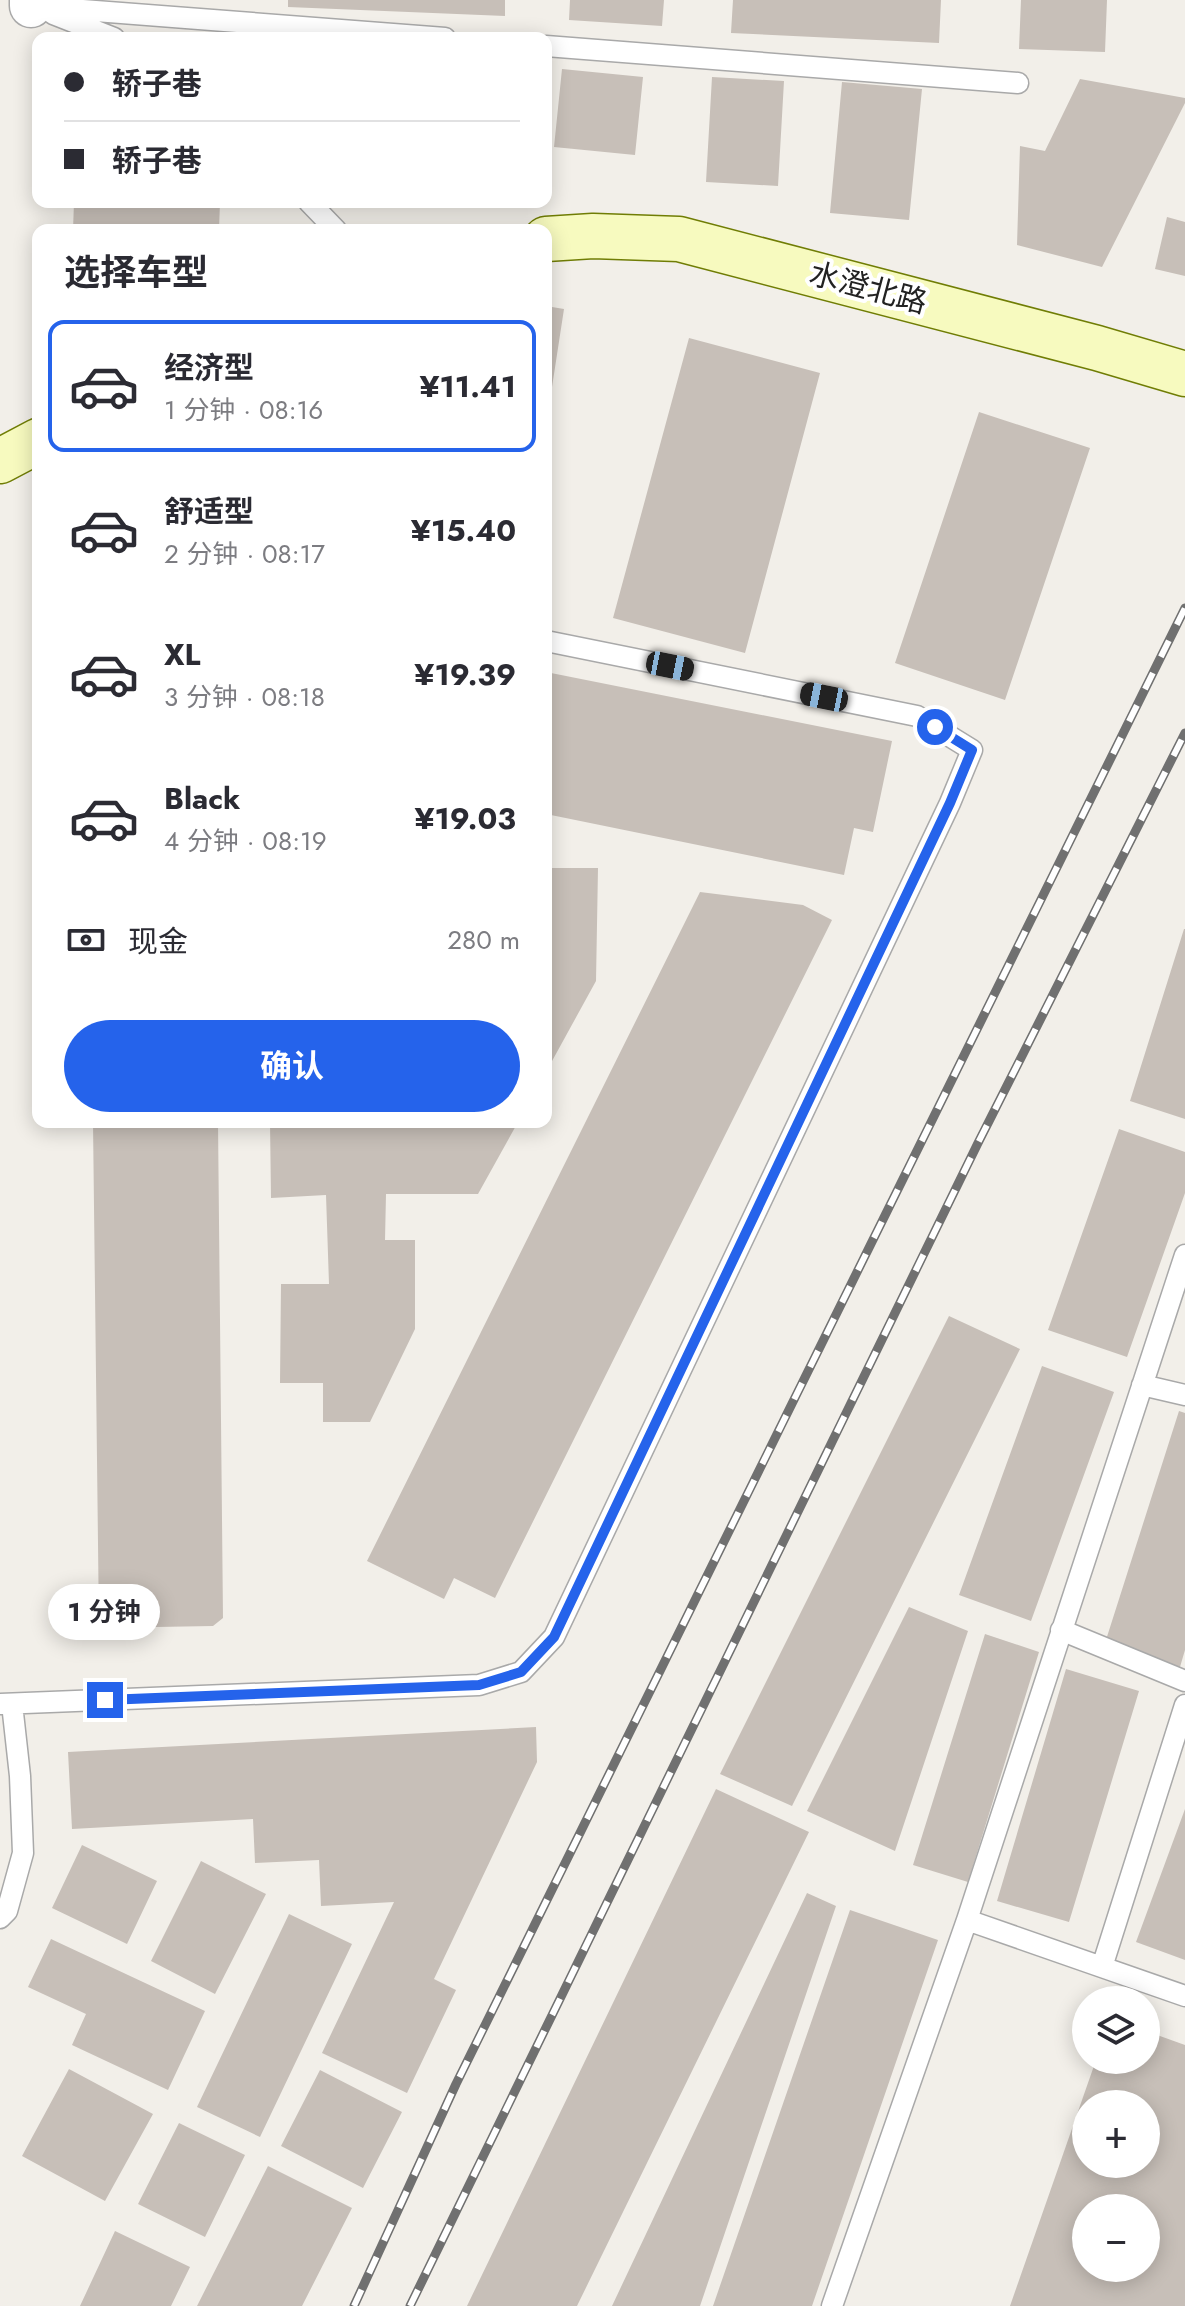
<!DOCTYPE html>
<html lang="zh">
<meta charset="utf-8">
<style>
body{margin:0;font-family:Jost,"Noto Sans SC",sans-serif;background:#f2f2f3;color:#2b2b33;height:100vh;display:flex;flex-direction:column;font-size:30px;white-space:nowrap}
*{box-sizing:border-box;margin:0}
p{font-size:26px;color:#7c7c81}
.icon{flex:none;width:44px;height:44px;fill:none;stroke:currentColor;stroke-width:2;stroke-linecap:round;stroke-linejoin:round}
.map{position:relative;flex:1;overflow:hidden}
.side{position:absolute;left:32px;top:224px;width:520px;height:904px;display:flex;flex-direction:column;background:#fff;border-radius:16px;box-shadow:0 4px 20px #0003}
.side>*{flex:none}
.top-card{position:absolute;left:32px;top:32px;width:520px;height:176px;border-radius:16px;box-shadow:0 4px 20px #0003;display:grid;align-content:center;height:176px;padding:0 32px;background:#fff}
.controls{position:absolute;left:1072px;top:1986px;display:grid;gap:16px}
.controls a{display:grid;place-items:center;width:88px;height:88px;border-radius:50%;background:#fff;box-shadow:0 4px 20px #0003;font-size:40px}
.end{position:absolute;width:36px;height:36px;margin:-18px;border:10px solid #2563eb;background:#fff;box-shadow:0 0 0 4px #fff}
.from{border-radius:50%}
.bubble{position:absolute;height:56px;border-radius:28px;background:#fff;box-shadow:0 4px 20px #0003;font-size:26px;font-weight:700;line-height:56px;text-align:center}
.car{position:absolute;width:24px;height:48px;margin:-24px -12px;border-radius:10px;box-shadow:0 0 6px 2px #0007;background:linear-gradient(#222 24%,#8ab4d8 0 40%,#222 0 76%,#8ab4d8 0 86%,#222 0)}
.top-card b{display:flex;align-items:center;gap:28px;height:76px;font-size:30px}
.top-card b+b{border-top:2px solid #e1e1e2}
.top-card i{width:20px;height:20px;background:#2b2b33}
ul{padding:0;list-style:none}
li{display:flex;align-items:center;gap:24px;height:132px;margin:0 16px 12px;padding:0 16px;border:4px solid transparent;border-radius:16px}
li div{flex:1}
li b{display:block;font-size:30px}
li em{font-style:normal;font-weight:700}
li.selected{border-color:#2563eb}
li>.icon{width:72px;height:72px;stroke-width:1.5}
h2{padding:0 32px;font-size:36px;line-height:96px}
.pay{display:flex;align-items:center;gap:20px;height:88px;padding:0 32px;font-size:30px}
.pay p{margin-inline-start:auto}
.primary-button{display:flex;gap:16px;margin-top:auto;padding:16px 32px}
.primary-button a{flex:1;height:92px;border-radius:48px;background:#2563eb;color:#fff;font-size:32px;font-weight:700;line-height:92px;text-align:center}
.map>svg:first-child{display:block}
.building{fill:#c7bfb8;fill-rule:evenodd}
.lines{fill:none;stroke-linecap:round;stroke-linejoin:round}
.lane-casing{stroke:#a9a9a9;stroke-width:23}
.street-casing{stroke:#a9a9a9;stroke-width:45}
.secondary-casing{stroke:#707d05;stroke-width:47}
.lane{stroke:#fff;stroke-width:20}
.street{stroke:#fff;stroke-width:42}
.secondary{stroke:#f7fabf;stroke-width:44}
.rail-casing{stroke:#707070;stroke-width:9}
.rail{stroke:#fff;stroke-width:6;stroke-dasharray:18;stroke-linecap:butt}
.route{stroke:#2563eb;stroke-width:10}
.labels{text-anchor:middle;stroke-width:8;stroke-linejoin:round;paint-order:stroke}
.street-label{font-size:30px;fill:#222;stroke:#fff}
</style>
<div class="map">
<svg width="1185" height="2306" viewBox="0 0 1185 2306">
<rect width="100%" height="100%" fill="#f2efe9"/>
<path class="building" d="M288,0H505V16L288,7Z
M570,0H664L662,26L569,20Z
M733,0H941L939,43L731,33Z
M1021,0H1107L1105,52L1019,49Z
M562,69L643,77L635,155L554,147Z
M712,77L784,81L778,186L706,182Z
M1080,79L1185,98V103L1102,267L1017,245L1020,146L1045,151Z
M842,82L922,89L909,220L830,213Z
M74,202H220L219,230H73Z
M1167,217L1185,222V276L1155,269Z
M546,306L564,309L548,413H546Z
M689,338L820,373L745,653L613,618Z
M979,412L1090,448L1005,700L895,663Z
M546,672L892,741L873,832L854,828L844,875L546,814Z
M546,868H598L596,981L546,1072Z
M700,892L803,905L832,920L495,1598L454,1578L444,1599L367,1561Z
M1184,929H1185V1119L1130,1101Z
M93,1122H218L223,1618L213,1626L99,1628Z
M270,1122H518L478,1194H386L385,1240H415V1329L370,1422H323V1383H280L281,1284H329L326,1195L271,1198Z
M1119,1129L1185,1152V1193L1127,1357L1048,1330Z
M949,1316L1020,1349L792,1806L720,1774Z
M1042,1366L1114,1392L1031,1621L959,1595Z
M1179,1411L1185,1413V1650L1180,1667L1105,1643Z
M909,1607L968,1631L895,1851L807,1811Z
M985,1634L1039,1652L968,1882L913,1865Z
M1066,1669L1139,1691L1069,1922L997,1901Z
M536,1727L537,1762L434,1979L456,1990L407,2093L322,2053L394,1902L321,1906L319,1860L255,1863L253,1819L72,1829L68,1752Z
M716,1789L809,1832L577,2306H467Z
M1185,1809V1960L1136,1942Z
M82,1845L157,1881L127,1944L52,1908Z
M201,1861L266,1894L215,1994L151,1961Z
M807,1893L836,1906L700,2306H612Z
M850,1910L938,1940L812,2306H713Z
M289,1914L352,1944L260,2137L197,2107Z
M51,1939L205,2011L168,2090L72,2045L86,2014L28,1987Z
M1146,2031L1185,2045V2306H1010L1096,2060H1146ZM1086,2104H1146V2164H1086ZM1086,2208H1146V2268H1086Z
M69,2069L153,2114L105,2201L22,2156Z
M320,2070L402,2112L363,2188L281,2146Z
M179,2123L245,2155L205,2237L138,2204Z
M268,2166L352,2208L302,2306H197Z
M115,2231L190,2267L171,2306H80Z"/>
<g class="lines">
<g class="lane-casing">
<path id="lane" d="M31,6L445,38
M53,14L114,38
M546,46L1018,83
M309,202L336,230
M1142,1385L1185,1395
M1061,1630L1185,1681
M0,1704L479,1685L521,1672L554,1637L950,803L972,750L917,716L546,641
M0,1918L7,1911L23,1853L20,1776L12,1704
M967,1920L1185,1255
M1102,1967L1185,1705
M832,2306L967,1920L1185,1996"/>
</g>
<g class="street-casing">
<path id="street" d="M31,6V0"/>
</g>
<g class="secondary-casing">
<path id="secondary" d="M546,239L593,236L679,239L1097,348L1185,374
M0,461L38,441"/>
</g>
<use href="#lane" class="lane"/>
<use href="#street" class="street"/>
<use href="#secondary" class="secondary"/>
<g class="rail-casing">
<path id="rail" d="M354,2306L456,2084L1185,608
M410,2306L978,1143L1185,733"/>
</g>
<use href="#rail" class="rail"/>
</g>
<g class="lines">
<path class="route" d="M105,1700L479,1685L521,1672L554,1637L950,803L972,750L935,727"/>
</g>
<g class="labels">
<g class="street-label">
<text transform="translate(868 288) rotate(15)" y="10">水澄北路</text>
</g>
</g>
</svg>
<div class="controls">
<a><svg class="icon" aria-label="layers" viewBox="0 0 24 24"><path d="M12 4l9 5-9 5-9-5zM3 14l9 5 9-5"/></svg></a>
<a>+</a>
<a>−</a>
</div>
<i class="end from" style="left:935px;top:727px"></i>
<i class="end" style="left:105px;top:1700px"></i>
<div class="bubble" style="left:48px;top:1584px;width:112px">1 分钟</div>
<i class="car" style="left:670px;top:666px;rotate:101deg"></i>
<i class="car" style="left:824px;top:697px;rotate:281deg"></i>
<div class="top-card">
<b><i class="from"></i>轿子巷</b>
<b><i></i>轿子巷</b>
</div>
<section class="side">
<h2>选择车型</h2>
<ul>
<li class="selected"><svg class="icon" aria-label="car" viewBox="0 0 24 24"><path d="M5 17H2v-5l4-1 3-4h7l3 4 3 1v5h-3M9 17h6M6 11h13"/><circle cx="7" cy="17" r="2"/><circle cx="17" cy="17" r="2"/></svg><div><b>经济型</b><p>1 分钟 · 08:16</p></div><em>¥11.41</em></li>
<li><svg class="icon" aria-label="car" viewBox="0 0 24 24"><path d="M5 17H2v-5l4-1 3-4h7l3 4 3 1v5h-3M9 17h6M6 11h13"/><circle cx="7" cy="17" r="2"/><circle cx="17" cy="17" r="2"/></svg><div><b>舒适型</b><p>2 分钟 · 08:17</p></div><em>¥15.40</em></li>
<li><svg class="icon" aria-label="car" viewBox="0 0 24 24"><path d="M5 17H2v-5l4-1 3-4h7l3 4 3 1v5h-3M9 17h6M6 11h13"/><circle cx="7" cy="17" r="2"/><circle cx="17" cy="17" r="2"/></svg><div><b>XL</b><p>3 分钟 · 08:18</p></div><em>¥19.39</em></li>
<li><svg class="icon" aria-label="car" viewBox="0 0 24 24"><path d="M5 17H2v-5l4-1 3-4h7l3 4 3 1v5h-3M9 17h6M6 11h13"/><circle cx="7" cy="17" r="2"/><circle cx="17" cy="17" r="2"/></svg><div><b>Black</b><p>4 分钟 · 08:19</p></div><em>¥19.03</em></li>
</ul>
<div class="pay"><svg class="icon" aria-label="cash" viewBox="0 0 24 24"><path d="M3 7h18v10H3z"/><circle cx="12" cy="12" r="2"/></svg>现金<p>280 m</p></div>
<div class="primary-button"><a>确认</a></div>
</section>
</div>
